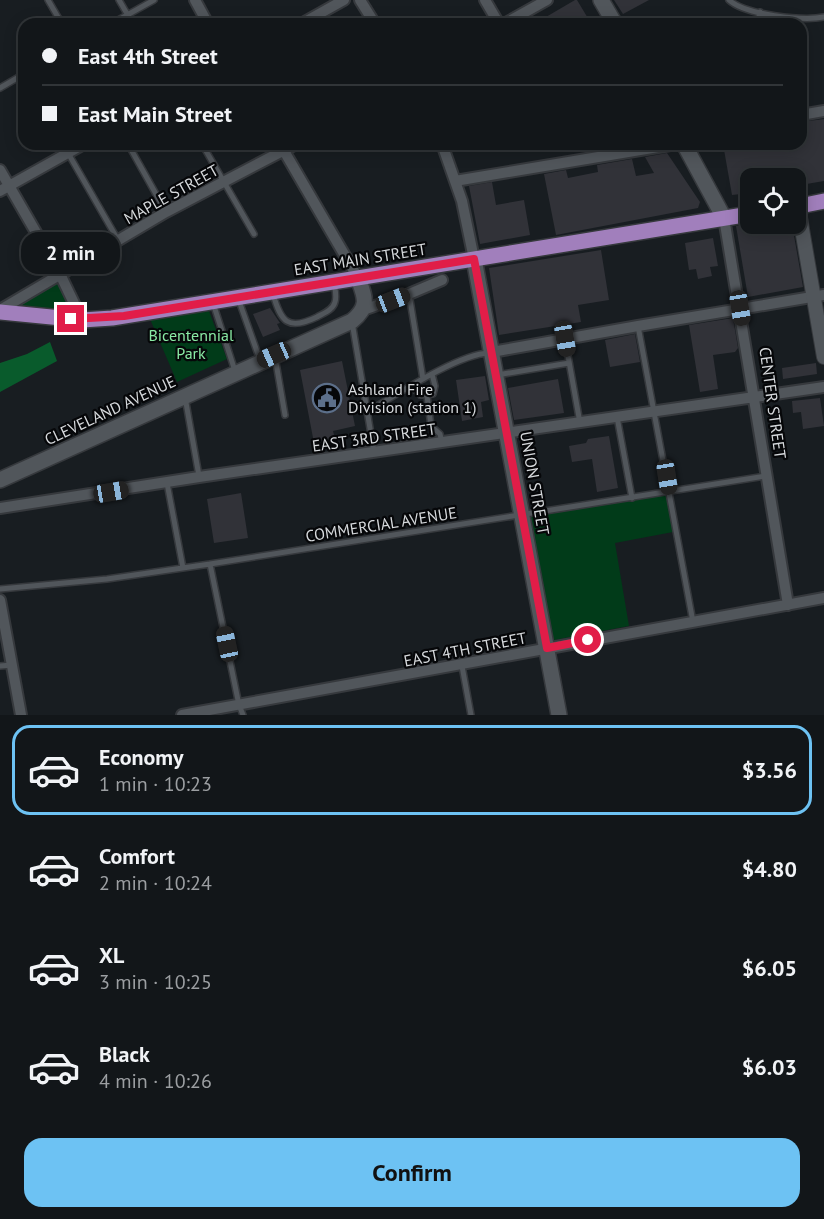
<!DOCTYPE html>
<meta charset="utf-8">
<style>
body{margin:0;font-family:"PT Sans",sans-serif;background:#1b1f22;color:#f1f3f6;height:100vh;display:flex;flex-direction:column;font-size:22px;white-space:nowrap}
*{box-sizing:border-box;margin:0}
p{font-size:20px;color:#9c9fa2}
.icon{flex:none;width:33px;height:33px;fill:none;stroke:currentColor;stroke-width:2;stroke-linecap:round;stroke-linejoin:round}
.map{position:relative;height:715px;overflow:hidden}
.details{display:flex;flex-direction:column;background:#121619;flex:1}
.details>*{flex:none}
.banner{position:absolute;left:18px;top:18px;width:789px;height:132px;border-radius:18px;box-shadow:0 3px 15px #0003,0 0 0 2px #313538;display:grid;align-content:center;height:132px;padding:0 24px;background:#121619}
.tools{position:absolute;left:740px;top:168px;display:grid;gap:12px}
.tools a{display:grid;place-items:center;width:66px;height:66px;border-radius:12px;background:#121619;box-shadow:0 3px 15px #0003,0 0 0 2px #313538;font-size:30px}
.end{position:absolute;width:27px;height:27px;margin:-14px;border:8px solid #e11d48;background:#fff;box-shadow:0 0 0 3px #fff}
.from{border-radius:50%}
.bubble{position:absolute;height:42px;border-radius:18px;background:#121619;box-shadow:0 3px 15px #0003,0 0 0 2px #313538;font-size:20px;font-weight:700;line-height:42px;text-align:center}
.car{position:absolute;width:18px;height:36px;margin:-18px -9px;border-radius:8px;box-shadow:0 0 4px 2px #0007;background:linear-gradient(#222 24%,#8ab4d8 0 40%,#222 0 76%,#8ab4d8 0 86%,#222 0)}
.banner b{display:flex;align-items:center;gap:21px;height:57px;font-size:22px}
.banner b+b{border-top:2px solid #313538}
.banner i{width:15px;height:15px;background:#f1f3f6}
ul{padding:10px 0 0;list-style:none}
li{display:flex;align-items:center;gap:18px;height:90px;margin:0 12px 9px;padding:0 12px;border:3px solid transparent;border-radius:18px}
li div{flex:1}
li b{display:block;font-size:22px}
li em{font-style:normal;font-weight:700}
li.current{border-color:#6dc2f3}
li>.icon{width:54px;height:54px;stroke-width:1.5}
.action{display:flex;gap:12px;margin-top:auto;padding:12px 24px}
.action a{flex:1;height:69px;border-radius:18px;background:#6dc2f3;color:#111;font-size:24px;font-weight:700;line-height:69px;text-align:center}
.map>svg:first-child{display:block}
.green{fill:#013b19}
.forest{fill:#095b2c}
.building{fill:#313238}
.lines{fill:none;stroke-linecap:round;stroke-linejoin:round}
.service-casing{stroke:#36393d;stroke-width:8}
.minor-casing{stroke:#36393d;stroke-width:14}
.tertiary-casing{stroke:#36393d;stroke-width:16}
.secondary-casing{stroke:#36393d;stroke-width:18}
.primary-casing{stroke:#36393d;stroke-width:18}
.service{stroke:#51565b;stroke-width:5}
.minor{stroke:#51565b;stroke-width:10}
.tertiary{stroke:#51565b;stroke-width:14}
.secondary{stroke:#51565b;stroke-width:15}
.primary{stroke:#a17fbc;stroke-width:15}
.route{stroke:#e11d48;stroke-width:8}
.labels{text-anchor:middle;stroke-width:4.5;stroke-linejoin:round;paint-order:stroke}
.street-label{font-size:16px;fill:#d6d9dc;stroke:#060709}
.park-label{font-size:16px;fill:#89eaa4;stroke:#060709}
.poi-label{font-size:16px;fill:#d6d9dc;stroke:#060709;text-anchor:start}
</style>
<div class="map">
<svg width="824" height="715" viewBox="0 0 824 715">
<rect width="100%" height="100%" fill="#181d21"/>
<path class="green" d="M53,277L71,307L69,312L7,303Z
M209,311L227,359L177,382L150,319Z
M666,494L673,532L615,543L629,626L549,641L528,517Z"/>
<path class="forest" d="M50,342L57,361L0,392V363L27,354Z"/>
<path class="building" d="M575,0H577L589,20L581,24H534Z
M614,0H649L623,14Z
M824,119V181L795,186V178H750V193L732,195L723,144H801V122Z
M667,153L700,202L698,208L556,235L544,174L566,170L568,178L598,172L597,165L632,159L636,176L654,173L645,157Z
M492,182L496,205L524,200L530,235L480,244L469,186Z
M752,224H792L803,287L748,297L736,226Z
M713,238L718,266L710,267L712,276L698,279L696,269L689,270L685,243Z
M601,250L609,300L578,305L581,322L499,335L489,268Z
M270,308L280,323L277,324L280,330L263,337L253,314Z
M733,318L738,348L735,352L713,355L718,389L700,392L689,325Z
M635,334L640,362L610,367L605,340Z
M342,361L355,426L333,431L335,439L314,443L300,370Z
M816,363L817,374L783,379L782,368Z
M485,376L489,400L481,402L483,417L462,421L456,380Z
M558,379L564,413L514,420L508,388Z
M820,398L824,426L803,429L801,412L793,413L792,401Z
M609,436L618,488L597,492L592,459L572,462L569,446L586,443L588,439Z
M241,493L248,538L214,543L207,499Z"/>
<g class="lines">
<g class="service-casing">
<path id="service" d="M48,0L62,24
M119,0L133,24
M729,0C745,15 803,21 824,17
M111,24L154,0
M757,24L760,12
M0,88L24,74
M128,144L166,212
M202,144L254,234
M68,153L118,240
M273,294C281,322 288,331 317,317C324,313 333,310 335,302C337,296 335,289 334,283
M409,294L423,379
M238,298L260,360
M213,303L235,371
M352,322L374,452
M638,326L693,622
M565,339L580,423
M275,357L285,415
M497,375L569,363
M411,386L420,395L433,394L435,386L432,374
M427,396L431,426L440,434L442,443
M185,397L199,476
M367,412C396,395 458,354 489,353
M617,417L632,498
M167,483L183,568
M210,564L239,705L243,715
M0,589L107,579L210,564L766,476
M0,666L12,665
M462,666L471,715"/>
</g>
<g class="minor-casing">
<path id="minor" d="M195,0L208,24
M360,0L375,24
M485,0L499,24
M301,24L344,0
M504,24L547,0
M801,115L824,111
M280,144L358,278
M442,144L462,201L474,259
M0,170L60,274L82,320
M455,181L676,144
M0,191L84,144
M724,218L788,605
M0,310L166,212L296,144
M363,310L409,294L442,280
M492,352L638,326L824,295
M0,508L199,477L824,387
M0,600L21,715
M182,715L824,598"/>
</g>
<g class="tertiary-casing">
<path id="tertiary" d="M798,206L824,357"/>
</g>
<g class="secondary-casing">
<path id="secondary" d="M601,0L615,24
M684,144L724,218
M474,259L559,715
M0,480L352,321C370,306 365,297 358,278"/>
</g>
<g class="primary-casing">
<path id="primary" d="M795,207L824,201
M0,312L82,320L112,318L750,214"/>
</g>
<use href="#service" class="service"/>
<use href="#minor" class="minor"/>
<use href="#tertiary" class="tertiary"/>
<use href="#secondary" class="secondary"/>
<use href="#primary" class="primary"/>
</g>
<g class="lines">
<path class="route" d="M71,319L124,316L474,259L547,648L588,640"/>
</g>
<defs>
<g id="civic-ring" transform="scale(1.5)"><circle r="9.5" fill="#060709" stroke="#5c6f8a" stroke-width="1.5"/><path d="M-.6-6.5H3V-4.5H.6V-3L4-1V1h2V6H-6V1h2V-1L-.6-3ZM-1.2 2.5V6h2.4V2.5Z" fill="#5c6f8a"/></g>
</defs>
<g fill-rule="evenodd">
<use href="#civic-ring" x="327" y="398"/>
</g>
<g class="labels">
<g class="street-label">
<text transform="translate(171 194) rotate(-29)" y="6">MAPLE STREET</text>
<text transform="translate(360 259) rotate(-9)" y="6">EAST MAIN STREET</text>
<text transform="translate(773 403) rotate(82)" y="6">CENTER STREET</text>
<text transform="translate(110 410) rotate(-25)" y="6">CLEVELAND AVENUE</text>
<text transform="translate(374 437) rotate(-8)" y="6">EAST 3RD STREET</text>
<text transform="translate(535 483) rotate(80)" y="6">UNION STREET</text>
<text transform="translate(381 524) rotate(-9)" y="6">COMMERCIAL AVENUE</text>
<text transform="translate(465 649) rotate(-11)" y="6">EAST 4TH STREET</text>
</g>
<g class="park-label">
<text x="191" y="341">Bicentennial<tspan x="191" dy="18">Park</tspan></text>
</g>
<g class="poi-label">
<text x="348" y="395">Ashland Fire<tspan x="348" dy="18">Division (station 1)</tspan></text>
</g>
</g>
</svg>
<div class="tools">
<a><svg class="icon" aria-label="locate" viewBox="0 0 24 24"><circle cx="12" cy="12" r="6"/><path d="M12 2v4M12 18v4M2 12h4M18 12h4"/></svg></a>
</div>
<i class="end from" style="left:588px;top:640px"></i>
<i class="end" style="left:71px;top:319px"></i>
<div class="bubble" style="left:21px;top:232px;width:99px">2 min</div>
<i class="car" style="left:393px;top:300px;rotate:69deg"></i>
<i class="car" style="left:740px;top:308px;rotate:171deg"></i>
<i class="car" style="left:565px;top:339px;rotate:170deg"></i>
<i class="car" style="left:274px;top:355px;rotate:246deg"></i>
<i class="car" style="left:667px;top:477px;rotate:171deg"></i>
<i class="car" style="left:111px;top:492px;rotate:80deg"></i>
<i class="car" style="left:227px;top:644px;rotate:348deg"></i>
<div class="banner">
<b><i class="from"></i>East 4th Street</b>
<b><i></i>East Main Street</b>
</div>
</div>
<section class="details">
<ul>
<li class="current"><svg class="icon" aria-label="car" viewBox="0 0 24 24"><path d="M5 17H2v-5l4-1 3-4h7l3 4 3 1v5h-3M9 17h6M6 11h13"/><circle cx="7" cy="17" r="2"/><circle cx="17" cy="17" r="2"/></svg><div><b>Economy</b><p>1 min · 10:23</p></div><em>$3.56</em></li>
<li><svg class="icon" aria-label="car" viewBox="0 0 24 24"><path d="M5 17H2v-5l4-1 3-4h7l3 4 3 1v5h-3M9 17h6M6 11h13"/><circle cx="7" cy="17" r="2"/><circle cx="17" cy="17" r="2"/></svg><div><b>Comfort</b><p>2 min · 10:24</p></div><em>$4.80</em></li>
<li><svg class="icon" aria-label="car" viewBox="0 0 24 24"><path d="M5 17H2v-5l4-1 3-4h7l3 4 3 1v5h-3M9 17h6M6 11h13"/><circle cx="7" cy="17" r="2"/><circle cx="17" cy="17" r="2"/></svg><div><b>XL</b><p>3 min · 10:25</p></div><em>$6.05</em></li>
<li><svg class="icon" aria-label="car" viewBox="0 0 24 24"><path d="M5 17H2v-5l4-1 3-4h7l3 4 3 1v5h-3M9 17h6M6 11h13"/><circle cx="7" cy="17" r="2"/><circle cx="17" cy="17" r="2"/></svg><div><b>Black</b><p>4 min · 10:26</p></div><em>$6.03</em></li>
</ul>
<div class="action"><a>Confirm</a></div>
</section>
